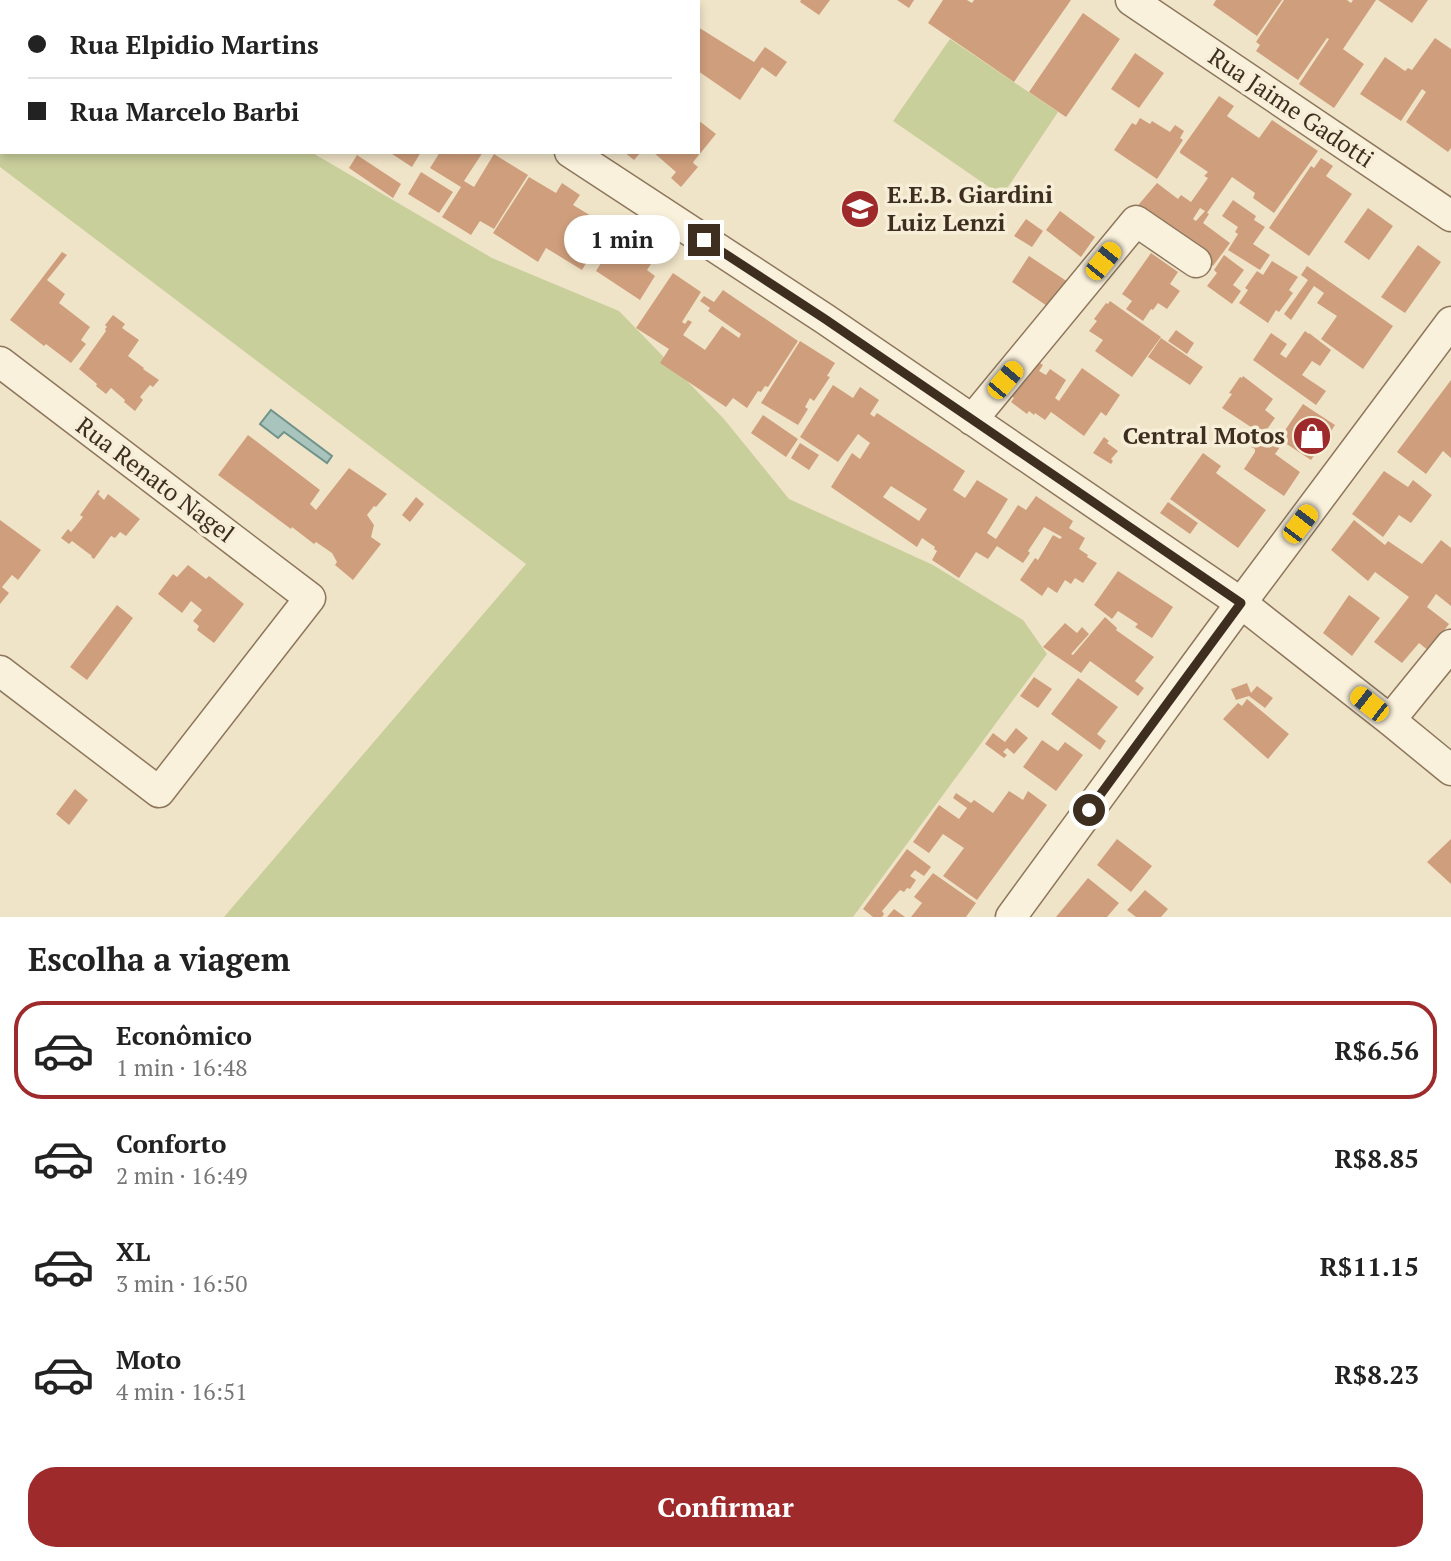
<!DOCTYPE html>
<html lang="pt">
<meta charset="utf-8">
<style>
body{margin:0;font-family:"PT Serif",serif;background:#f6f6f6;color:#222;height:100vh;display:flex;flex-direction:column;font-size:26px;white-space:nowrap}
*{box-sizing:border-box;margin:0}
p{font-size:23px;color:#767676}
.icon{flex:none;width:38px;height:38px;fill:none;stroke:currentColor;stroke-width:2;stroke-linecap:round;stroke-linejoin:round}
.map{position:relative;height:917px;overflow:hidden}
.sheet{display:flex;flex-direction:column;background:#fff;flex:1}
.sheet>*{flex:none}
.top-card{position:absolute;left:0px;top:0px;width:700px;height:154px;box-shadow:0 4px 10px #0003;display:grid;align-content:center;height:154px;padding:0 28px;background:#fff}
.end{position:absolute;width:32px;height:32px;margin:-16px;border:9px solid #3d2e20;background:#fff;box-shadow:0 0 0 4px #fff}
.from{border-radius:50%}
.bubble{position:absolute;height:49px;border-radius:24px;background:#fff;box-shadow:0 4px 10px #0003;font-size:23px;font-weight:700;line-height:49px;text-align:center}
.car{position:absolute;width:21px;height:42px;margin:-21px -10px;border-radius:9px;box-shadow:0 0 5px 2px #0007;background:linear-gradient(#f5c518 24%,#345 0 40%,#f5c518 0 76%,#345 0 86%,#f5c518 0)}
.top-card b{display:flex;align-items:center;gap:24px;height:66px;font-size:26px}
.top-card b+b{border-top:2px solid #e0e0e0}
.top-card i{width:18px;height:18px;background:#222}
ul{padding:0;list-style:none}
li{display:flex;align-items:center;gap:21px;height:98px;margin:0 14px 10px;padding:0 14px;border:4px solid transparent;border-radius:28px}
li div{flex:1}
li b{display:block;font-size:26px}
li em{font-style:normal;font-weight:700}
li.active{border-color:#9e2a2b}
li>.icon{width:63px;height:63px;stroke-width:1.5}
h2{padding:0 28px;font-size:32px;line-height:84px}
.primary-button{display:flex;gap:14px;margin-top:auto;padding:14px 28px}
.primary-button a{flex:1;height:80px;border-radius:28px;background:#9e2a2b;color:#fff;font-size:28px;font-weight:700;line-height:80px;text-align:center}
.map>svg:first-child{display:block}
.green{fill:#c9cf9b}
.water{fill:#a9c4bc;stroke:#6f938a;stroke-width:2}
.building{fill:#cf9f7d;fill-rule:evenodd}
.lines{fill:none;stroke-linecap:round;stroke-linejoin:round}
.minor-casing{stroke:#8d765c;stroke-width:33}
.minor{stroke:#faf1dc;stroke-width:30}
.route{stroke:#3d2e20;stroke-width:9}
.labels{text-anchor:middle;stroke-width:7;stroke-linejoin:round;paint-order:stroke}
.street-label{font-size:24px;fill:#3d2e20;stroke:#f7eed8}
.poi-label{font-size:24px;font-weight:bold;fill:#3d2e20;stroke:#f7eed8;text-anchor:start}
</style>
<div class="map">
<svg width="1451" height="917" viewBox="0 0 1451 917">
<rect width="100%" height="100%" fill="#f0e4c8"/>
<path class="green" d="M0,0H86L89,2H2V152H311L492,258L619,311L724,419L789,499L933,565L1023,620L1047,654L853,917H224L526,564L0,167Z
M950,39L1058,112L1002,196L893,121Z"/>
<path class="water" d="M271,410L332,456L327,463L284,432L278,438L260,424Z"/>
<path class="building" d="M801,0H830L819,15L800,2Z
M897,0H914L909,8Z
M943,0H967L972,3L974,0H1071L1014,82L928,23Z
M1216,0H1282L1257,36L1213,5Z
M1284,0H1347L1351,3L1353,0H1376L1343,49L1364,64L1334,108L1299,84L1329,39L1327,38L1298,80L1256,51L1260,45L1256,42Z
M1378,0H1428L1412,23Z
M1083,13L1120,39L1066,117L1029,92Z
M698,27L754,62L765,47L787,62L776,77L762,67L740,100L698,71Z
M1435,38L1451,49V148L1448,152L1406,122L1426,92L1422,89L1401,121L1360,94L1385,57L1405,71L1408,68L1412,70Z
M1135,53L1164,73L1139,108L1111,89Z
M1219,96L1234,106L1227,116L1259,138L1272,120L1318,151L1274,213L1253,198L1255,193L1232,177L1207,213L1209,214L1203,223L1230,243L1213,266L1134,210L1157,183L1178,199L1181,195L1191,202L1208,178L1204,176L1208,172L1180,153V151ZM1200,208L1205,211L1196,221L1193,219Z
M1140,118L1150,124L1152,121L1170,132L1175,125L1184,131L1180,138L1183,140L1157,179L1114,150L1132,123L1136,125Z
M698,120L716,134L694,161L693,163L698,167L681,187L671,178L676,172L653,152H698Z
M389,152H421L412,167Z
M440,152H483L464,181L474,187L494,154L528,175L494,229L480,221L471,235L442,217L461,187L430,168Z
M624,152H641L634,160Z
M357,155L401,184L393,198L349,168Z
M1321,158L1333,166L1326,176L1352,194L1309,256L1269,228L1311,166L1314,168Z
M421,172L453,192L439,213L408,194Z
M529,177L556,193L562,183L580,195L573,205L598,220L607,229L602,238L608,242L598,259L591,255L582,270L546,248L538,262L493,233Z
M1233,200L1256,216L1254,220L1265,227L1253,244L1270,255L1260,270L1228,250L1238,234L1235,232L1238,227L1222,216Z
M1368,208L1393,226L1369,260L1344,242Z
M1060,211L1095,237L1081,257L1046,230Z
M1026,219L1043,231L1032,247L1014,236Z
M617,238L636,249L645,238L661,249L647,270L655,276L640,300L596,271Z
M1418,245L1441,262L1405,313L1381,297Z
M62,252L67,255L47,280L65,294L59,303L90,327L81,340L86,344L71,363L46,344L44,346L10,320Z
M1151,253L1178,272L1170,284L1180,291L1167,309L1158,303L1153,310L1151,309L1143,321L1126,309L1132,301L1122,294Z
M1224,255L1244,270L1233,285L1241,291L1232,304L1207,286L1217,273L1214,270Z
M1029,256L1068,282L1050,308L1012,282Z
M1272,261L1298,277L1289,290L1293,293L1279,312L1276,310L1268,323L1239,303L1248,290L1245,288L1257,271L1263,275Z
M1307,266L1393,326L1363,369L1321,339L1337,316L1317,303L1324,293L1314,286L1291,320L1284,314L1308,280L1301,275Z
M673,273L701,292L682,322L685,324L688,320L692,322L683,335L705,350L722,326L739,338L741,334L708,311L710,308L700,301L704,296L714,302L723,290L798,341L768,387L765,386L761,392L758,391L747,408L733,398L726,407L660,363L669,349L636,328Z
M1110,301L1161,337L1132,377L1095,351L1103,340L1089,331L1097,321L1094,319L1106,303L1108,304Z
M113,315L125,324L122,328L139,340L128,356L144,368L143,369L159,380L153,387L150,385L140,397L143,400L135,411L124,402L125,400L111,388L106,394L96,386L97,384L79,369L106,331L105,329L107,327L105,325Z
M1176,330L1194,343L1187,354L1168,341Z
M1305,331L1309,334V333L1331,350L1320,366L1312,361L1302,375L1326,391L1316,405L1253,360L1271,333L1287,344L1280,354L1286,358Z
M1161,338L1203,367L1190,385L1148,357Z
M800,341L835,363L827,376L830,377L814,401L810,398L805,407L808,409L798,425L761,403Z
M1034,359L1043,365L1039,371L1046,375L1050,369L1066,380L1055,398L1059,401L1082,368L1120,395L1106,416L1101,412L1084,436L1051,412L1045,420L1035,413L1034,415L1029,411L1027,414L1011,402L1014,398L1006,392Z
M1243,376L1273,399L1265,410L1275,418L1263,435L1222,408L1232,394L1229,393L1240,377L1242,378Z
M1451,380V458L1443,451L1426,474L1397,452Z
M833,385L853,398L860,387L879,400L870,414L874,417L877,413L965,471L953,490L965,498L977,480L1008,499L987,533L996,539L1018,505L1026,510L1036,496L1073,521L1069,528L1085,538L1079,549L1088,555L1087,557L1097,563L1083,583L1075,578L1071,584L1065,580L1057,593L1048,587L1042,596L1020,580L1035,558L1038,560L1053,535L1060,539L1062,537L1044,527L1028,551L1030,553L1023,563L997,546L988,559L976,552L959,578L932,560L937,551L934,549L935,547L922,538L917,547L831,487L852,453L860,459L870,443L858,434L838,462L800,437ZM891,486L927,509L919,521L883,497Z
M1303,404L1335,425L1311,460L1279,439Z
M763,415L798,439L786,457L751,433Z
M1261,434L1280,447L1275,454L1300,472L1284,496L1244,469L1255,452V449L1251,447Z
M248,435L320,490L310,504L316,510L349,468L387,494L376,507L374,506L367,515L374,525L371,537L381,544L353,580L335,565L337,562L332,553L316,542L314,544L292,527L291,529L218,475Z
M1104,437L1109,441L1107,443L1118,451L1111,459L1113,461L1111,464L1093,453Z
M800,443L819,455L809,470L791,458Z
M1203,453L1221,466L1216,473L1266,510L1238,548L1170,499Z
M1384,471L1408,487L1413,480L1432,495L1411,523L1399,515L1383,537L1352,514Z
M98,490L100,491L98,494L104,500L108,494L140,519L126,536L120,532L115,538L111,536L94,559L91,557L92,556L72,541L69,544L61,538L68,529L71,532L83,517L80,515Z
M416,497L424,504L410,522L402,515Z
M1168,502L1198,523L1190,534L1160,513Z
M0,520L41,550L18,580L12,575L2,587L9,593L0,604Z
M1354,520L1385,545L1388,541L1422,564L1441,540L1451,548V606L1436,594L1427,607L1449,624L1429,651L1419,643L1402,663L1374,642L1409,597L1375,572L1368,581L1331,550Z
M188,565L206,579L209,576L244,604L214,643L197,630L199,626L193,621L202,610L191,601L182,613L158,594L173,574L177,577Z
M1118,571L1173,607L1152,638L1135,627L1138,624L1118,611L1112,619L1094,605Z
M1349,595L1380,618L1352,656L1323,633Z
M117,605L133,618L87,680L70,667Z
M1105,617L1117,628L1116,630L1154,657L1135,681L1144,688L1138,696L1090,661L1081,673L1043,647L1065,623L1077,633L1082,627L1089,634L1071,654L1073,655Z
M1034,677L1052,689L1038,708L1020,696Z
M1078,678L1118,707L1097,734L1106,741L1100,750L1051,714Z
M1247,683L1251,693L1257,686L1273,698L1265,708L1249,696L1236,700L1231,689Z
M1247,699L1289,734L1268,759L1223,719L1238,703L1242,706Z
M1016,728L1028,738L1014,754L1007,748L1003,752L1007,755L1004,758L985,744L993,733L1005,742Z
M1042,740L1058,751L1065,742L1083,755L1056,791L1023,767Z
M75,789L88,800L69,825L56,814Z
M1009,791L1023,800L1028,791L1047,805L977,900L943,876L964,848L943,834L929,853L913,842L939,805L959,819L967,808L953,798L956,793L971,803L974,800L993,813Z
M1117,839L1152,866L1131,892L1097,865Z
M1451,839V884L1427,862Z
M907,849L931,867L924,876L915,870L910,876L916,880L910,889L907,888L904,892L900,890L882,911L884,914L882,917H873L863,909Z
M933,873L976,903L966,917H911L922,903L914,897Z
M1088,878L1119,903L1107,917H1056Z
M1145,890L1168,909L1161,917H1136L1127,910Z
M894,909L905,917H887Z"/>
<g class="lines">
<g class="minor-casing">
<path id="minor" d="M343,0L345,2
M1131,0L1451,216
M658,2L660,0
M570,152L825,319L1241,603L1390,720L1451,770
M0,362L310,598L159,792L0,671
M972,420L1136,221L1196,262
M1390,720L1451,645
M1011,917L1241,603L1451,322"/>
</g>
<use href="#minor" class="minor"/>
</g>
<g class="lines">
<path class="route" d="M704,240L825,319L1241,603L1089,810"/>
</g>
<defs>
<g id="school-disc" transform="scale(2.0125)"><circle r="9.5" fill="#9e2a2b" stroke="#f7eed8"/><path d="M0-5L7-2L0 1L-7-2ZM-4 1L0 2.5L4 1V4Q0 6-4 4Z" fill="#fff"/></g>
<g id="shop-disc" transform="scale(2.0125)"><circle r="9.5" fill="#9e2a2b" stroke="#f7eed8"/><path d="M-5-2.5h2.3a2.7 3.5 0 0 1 5.4 0H5L5.5 6h-11ZM-1.5-2.5h3a1.5 2.3 0 0 0-3 0Z" fill="#fff"/></g>
</defs>
<g fill-rule="evenodd">
<use href="#school-disc" x="860" y="209"/>
<use href="#shop-disc" x="1312" y="436"/>
</g>
<g class="labels">
<g class="street-label">
<text transform="translate(1291 108) rotate(34)" y="8">Rua Jaime Gadotti</text>
<text transform="translate(155 480) rotate(37)" y="8">Rua Renato Nagel</text>
</g>
<g class="poi-label">
<text x="887" y="203">E.E.B. Giardini<tspan x="887" dy="28">Luiz Lenzi</tspan></text>
<text x="1285" y="444" text-anchor="end">Central Motos</text>
</g>
</g>
</svg>
<i class="end from" style="left:1089px;top:810px"></i>
<i class="end" style="left:704px;top:240px"></i>
<div class="bubble" style="left:564px;top:215px;width:116px">1 min</div>
<i class="car" style="left:1103px;top:261px;rotate:39deg"></i>
<i class="car" style="left:1005px;top:380px;rotate:40deg"></i>
<i class="car" style="left:1300px;top:524px;rotate:37deg"></i>
<i class="car" style="left:1369px;top:704px;rotate:308deg"></i>
<div class="top-card">
<b><i class="from"></i>Rua Elpidio Martins</b>
<b><i></i>Rua Marcelo Barbi</b>
</div>
</div>
<section class="sheet">
<h2>Escolha a viagem</h2>
<ul>
<li class="active"><svg class="icon" aria-label="car" viewBox="0 0 24 24"><path d="M5 17H2v-5l4-1 3-4h7l3 4 3 1v5h-3M9 17h6M6 11h13"/><circle cx="7" cy="17" r="2"/><circle cx="17" cy="17" r="2"/></svg><div><b>Econômico</b><p>1 min · 16:48</p></div><em>R$6.56</em></li>
<li><svg class="icon" aria-label="car" viewBox="0 0 24 24"><path d="M5 17H2v-5l4-1 3-4h7l3 4 3 1v5h-3M9 17h6M6 11h13"/><circle cx="7" cy="17" r="2"/><circle cx="17" cy="17" r="2"/></svg><div><b>Conforto</b><p>2 min · 16:49</p></div><em>R$8.85</em></li>
<li><svg class="icon" aria-label="car" viewBox="0 0 24 24"><path d="M5 17H2v-5l4-1 3-4h7l3 4 3 1v5h-3M9 17h6M6 11h13"/><circle cx="7" cy="17" r="2"/><circle cx="17" cy="17" r="2"/></svg><div><b>XL</b><p>3 min · 16:50</p></div><em>R$11.15</em></li>
<li><svg class="icon" aria-label="car" viewBox="0 0 24 24"><path d="M5 17H2v-5l4-1 3-4h7l3 4 3 1v5h-3M9 17h6M6 11h13"/><circle cx="7" cy="17" r="2"/><circle cx="17" cy="17" r="2"/></svg><div><b>Moto</b><p>4 min · 16:51</p></div><em>R$8.23</em></li>
</ul>
<div class="primary-button"><a>Confirmar</a></div>
</section>
